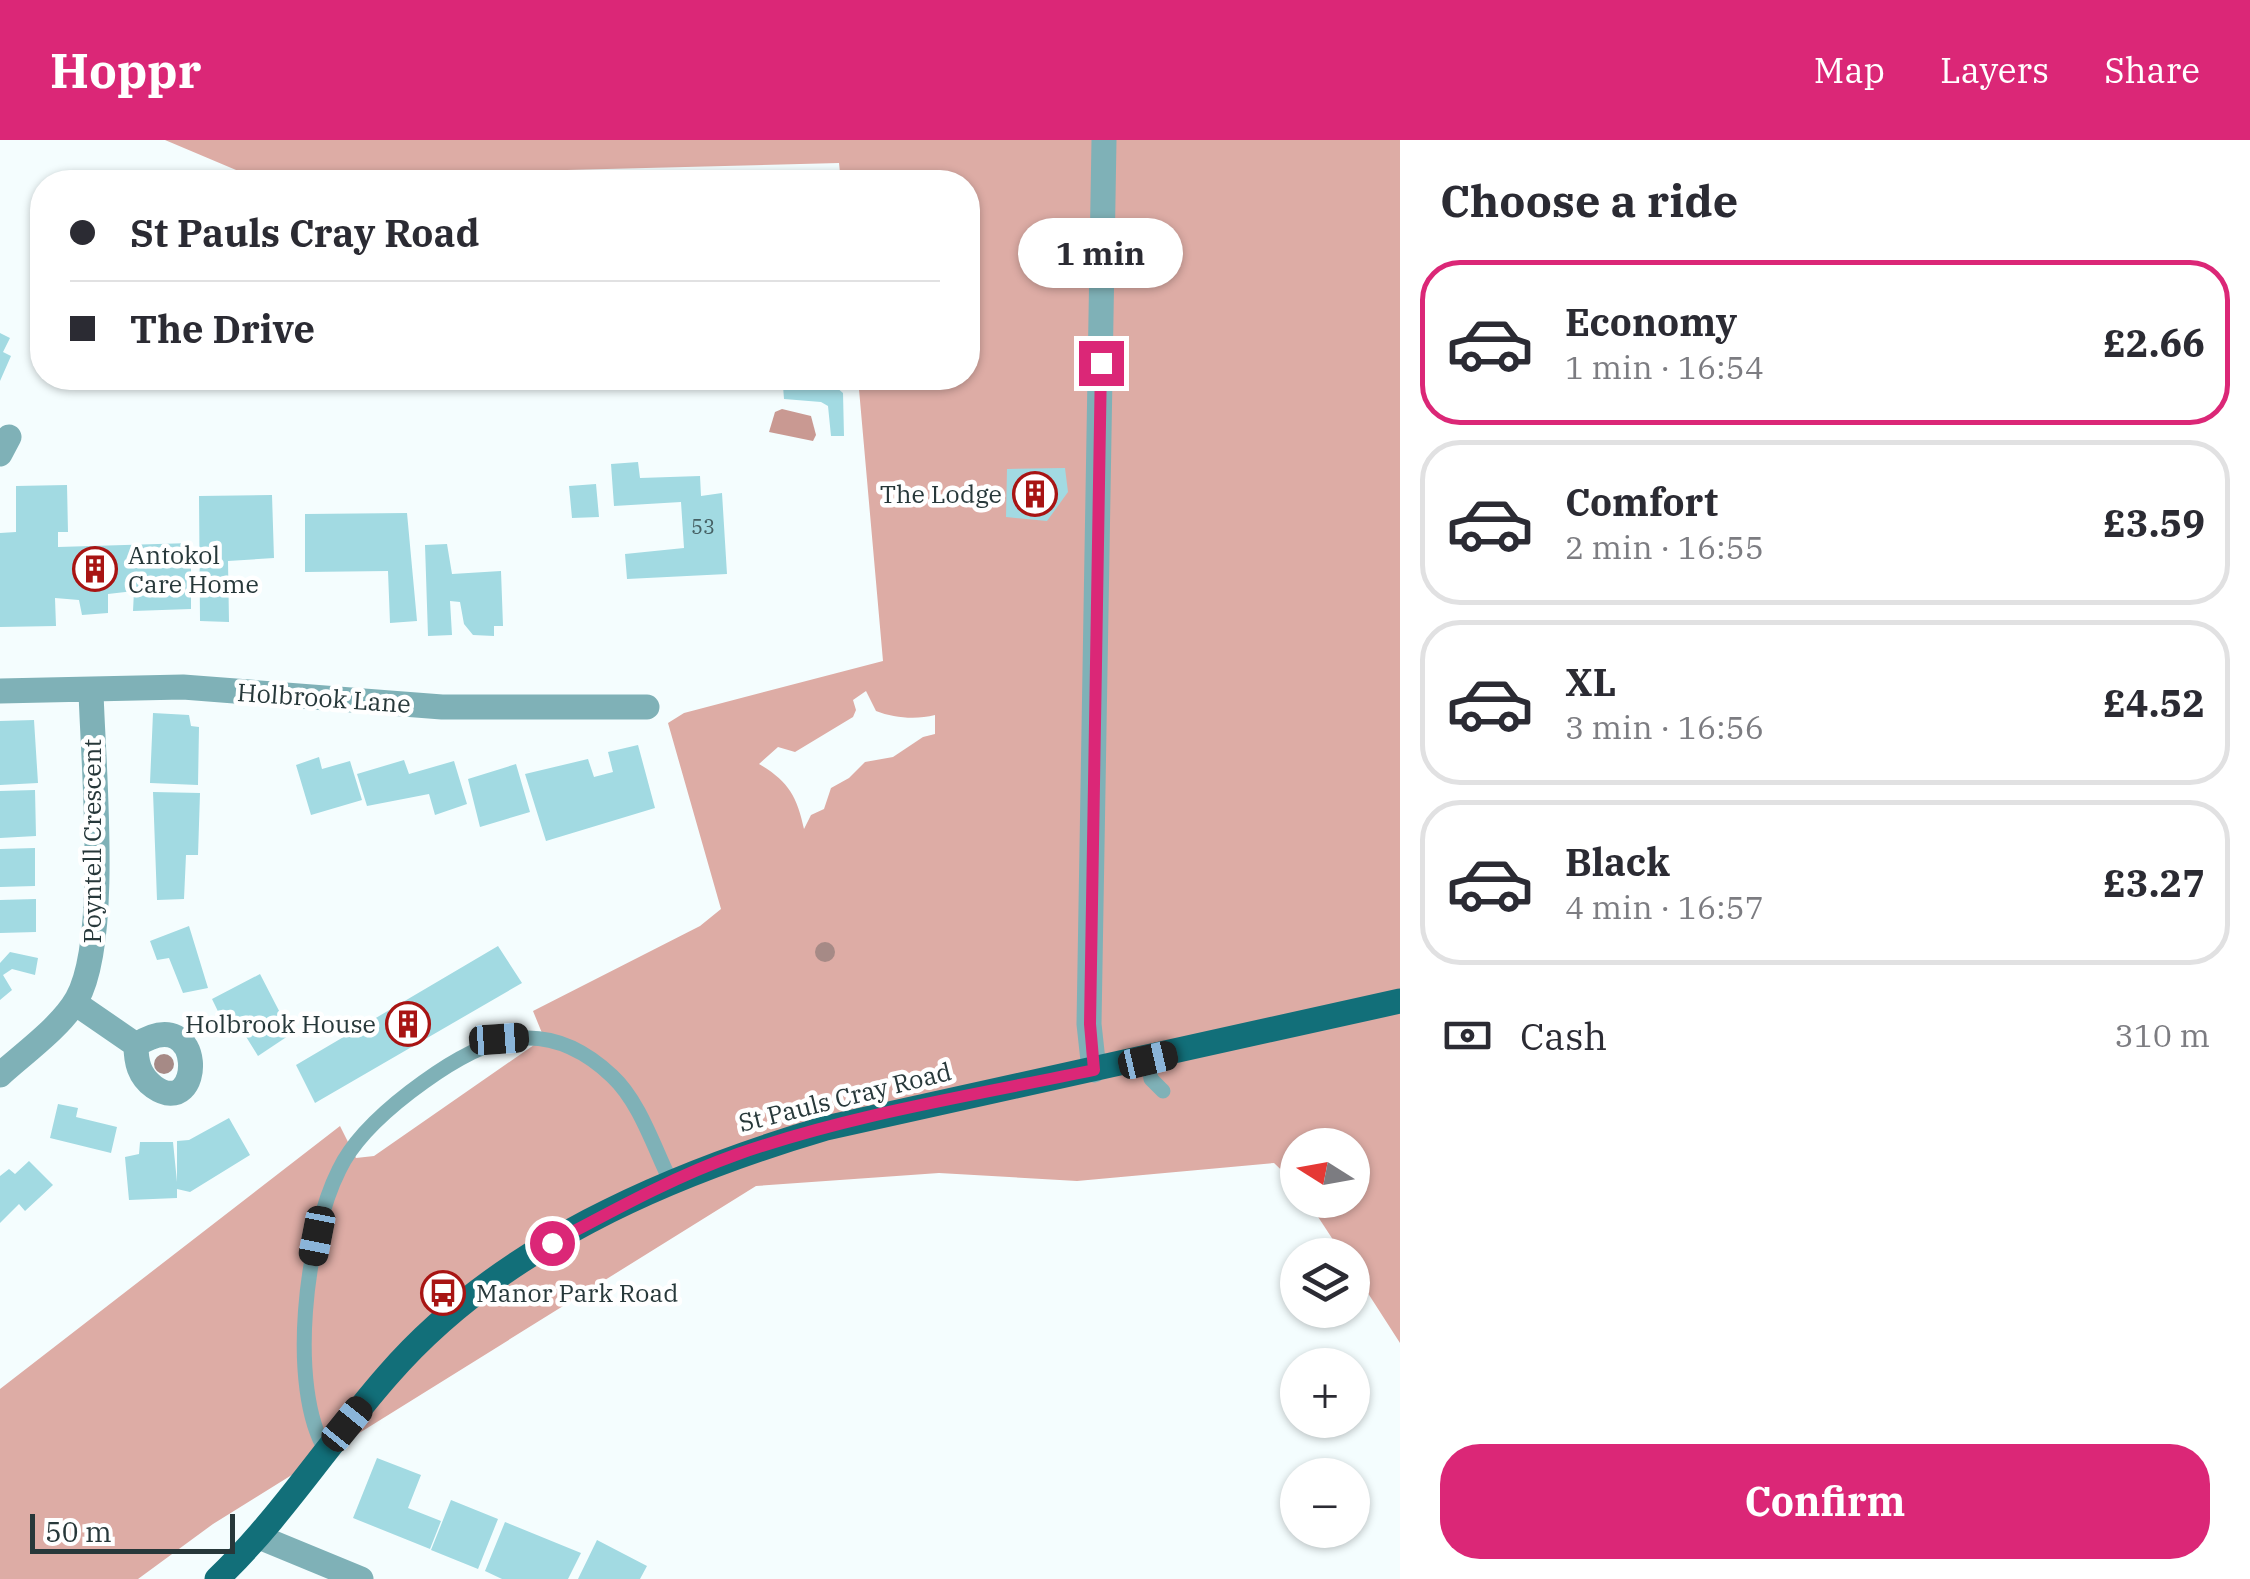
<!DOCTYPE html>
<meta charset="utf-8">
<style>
body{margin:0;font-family:"IBM Plex Serif",serif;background:#f2f2f3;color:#2b2b33;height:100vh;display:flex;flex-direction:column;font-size:38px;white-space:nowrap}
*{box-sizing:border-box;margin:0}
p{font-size:32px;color:#7c7c81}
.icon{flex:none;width:55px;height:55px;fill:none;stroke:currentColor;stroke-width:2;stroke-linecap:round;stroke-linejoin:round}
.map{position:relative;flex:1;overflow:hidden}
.side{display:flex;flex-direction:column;background:#fff;width:850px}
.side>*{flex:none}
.hud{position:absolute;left:30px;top:30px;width:950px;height:220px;border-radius:40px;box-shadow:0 2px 8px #0004;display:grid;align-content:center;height:220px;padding:0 40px;background:#fff}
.needle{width:65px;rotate:281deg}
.buttons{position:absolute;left:1280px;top:988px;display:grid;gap:20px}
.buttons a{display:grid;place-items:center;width:90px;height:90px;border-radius:50%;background:#fff;box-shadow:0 2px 8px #0004;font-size:50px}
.scale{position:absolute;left:30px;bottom:25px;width:205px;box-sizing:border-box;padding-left:10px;border:5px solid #27383a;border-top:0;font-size:28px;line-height:35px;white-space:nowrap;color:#27383a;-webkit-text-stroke:8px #fff;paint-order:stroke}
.end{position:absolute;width:45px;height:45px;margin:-22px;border:12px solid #db2777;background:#fff;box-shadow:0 0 0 5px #fff}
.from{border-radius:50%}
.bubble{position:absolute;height:70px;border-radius:35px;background:#fff;box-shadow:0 2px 8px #0004;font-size:32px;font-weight:800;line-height:70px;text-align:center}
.car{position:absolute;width:30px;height:60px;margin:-30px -15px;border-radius:12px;box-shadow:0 0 8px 2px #0007;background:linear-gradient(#222 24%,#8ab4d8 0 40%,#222 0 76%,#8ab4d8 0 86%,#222 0)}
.hud b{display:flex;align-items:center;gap:35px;height:95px;font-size:38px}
.hud b+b{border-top:2px solid #e1e1e2}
.hud i{width:25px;height:25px;background:#2b2b33}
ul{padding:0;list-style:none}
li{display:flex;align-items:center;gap:30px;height:165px;margin:0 20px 15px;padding:0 20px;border:5px solid #e1e1e2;border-radius:40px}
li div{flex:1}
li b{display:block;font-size:38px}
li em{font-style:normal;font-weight:800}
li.active{border-color:#db2777}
li>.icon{width:90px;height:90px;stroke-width:1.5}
h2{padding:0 40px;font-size:45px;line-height:120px}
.pay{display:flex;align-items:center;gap:25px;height:110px;padding:0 40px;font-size:38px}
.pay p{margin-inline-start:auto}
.cta{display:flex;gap:20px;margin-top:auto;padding:20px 40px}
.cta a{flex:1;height:115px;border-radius:40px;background:#db2777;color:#fff;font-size:40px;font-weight:800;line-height:115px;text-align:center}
header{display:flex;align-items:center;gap:60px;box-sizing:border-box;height:140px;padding:0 50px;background:#db2777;color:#fff}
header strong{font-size:48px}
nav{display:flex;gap:55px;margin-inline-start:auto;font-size:35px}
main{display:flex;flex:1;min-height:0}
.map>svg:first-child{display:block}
.forest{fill:#ddaca5;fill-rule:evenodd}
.water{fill:#c99992}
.building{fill:#a2dae2}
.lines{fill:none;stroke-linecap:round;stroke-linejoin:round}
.service{stroke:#7fb1b7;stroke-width:15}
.minor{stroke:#7fb1b7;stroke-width:25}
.primary{stroke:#126f79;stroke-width:25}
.tree{fill:#a68a86}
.route{stroke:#db2777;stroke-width:12}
.labels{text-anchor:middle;stroke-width:9;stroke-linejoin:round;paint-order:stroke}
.number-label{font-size:20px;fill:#466064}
.poi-label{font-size:25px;fill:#27383a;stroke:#fff;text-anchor:end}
.street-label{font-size:25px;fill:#27383a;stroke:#fff}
</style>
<header>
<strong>Hoppr</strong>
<nav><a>Map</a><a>Layers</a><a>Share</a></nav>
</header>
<main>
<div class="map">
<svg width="1400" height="1439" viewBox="0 0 1400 1439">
<rect width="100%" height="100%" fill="#f4fdfe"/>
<path class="forest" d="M165,0H1400V1203L1353,1130L1352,1115H1343L1307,1060H1352V1005H1298L1297,1045L1274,1023L1077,1041L939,1033L756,1046L213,1384L138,1439H0V1249L340,986L356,1018L374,1016L544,898L533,871L700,786L721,769L668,583L684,573L883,521L858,238H968V42H841L839,23L255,38ZM866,551L876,571C894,578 916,580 935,575V594L923,597L893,617L865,622L849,638L831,648L824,669L811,675L804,689C797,656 788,641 759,624L778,607L795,612L853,577L856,570L853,560Z"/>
<path class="water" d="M782,269L811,276L816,295L813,301L769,292L775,272Z"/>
<path class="building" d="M0,193L10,198L3,212L11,216L0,241Z
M829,241L843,253L844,296H831L828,266L821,262L784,259L783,246Z
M638,322L640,338L700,336L701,356L722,353L727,434L627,439L625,414L684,408L681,362L614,366L611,324Z
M1065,328L1068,352L1047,381L1006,377L1007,329Z
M596,344L599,377L572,378L569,346Z
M67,345L68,392H58V407L191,403V469L133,471L134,451L108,454V473L82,475L79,460L55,458L56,486L0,487V393L16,392V346Z
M272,355L274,418L228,421L229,482L200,481L199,356Z
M407,373L417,481L390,483L388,431L305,432V374Z
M447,404L452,434L501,431L503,486H494V496L473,495L464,484L460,462L450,461L452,495L428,496L425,405Z
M153,573L189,575L191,586L199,587L198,645L150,643Z
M34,580L38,643L0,645V581Z
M638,605L655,668L546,701L525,634L588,619L594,637L613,632L608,612Z
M319,617L322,629L350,621L362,660L311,675L296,625Z
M404,620L409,634L454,621L467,664L435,675L429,654L367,666L357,634Z
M516,624L530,672L480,687L468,639Z
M35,650L36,696L0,698V651Z
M153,652L200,653L198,715H186L184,759L157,760Z
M35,708V746L0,747V709Z
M36,759V792L0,793V760Z
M189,786L208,848L183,853L169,818L157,820L150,801Z
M498,806L522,843L315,963L296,925Z
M10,812L38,818L35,835L12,829L3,835L12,850L0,860V823Z
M260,834L291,894L258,916L240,887L228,892L212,859Z
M58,964L78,968L76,977L117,987L111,1013L50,998Z
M229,978L250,1015L190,1052L177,1049V1058L129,1060L125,1017L139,1014L140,1002H173L177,1042V1001L189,1000Z
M29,1021L53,1045L25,1071L19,1064L0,1083V1036L9,1029L15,1034Z
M377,1318L421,1335L408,1368L441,1381L430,1409L353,1378Z
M451,1360L498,1379L478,1429L431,1410Z
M505,1382L581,1413L568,1439H502L485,1431Z
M597,1400L647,1426L640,1439H578Z"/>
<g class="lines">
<path class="service" d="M1148,920L1151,939L1163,951
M326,1311C287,1247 306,1095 339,1030C353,1000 384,972 410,952C477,901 541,869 612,936C640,962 654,1008 671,1042"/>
<path class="minor" d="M0,314L9,297
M0,551L183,547L442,567H647
M75,863L136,905C136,922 139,936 154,947C204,982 207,859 136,905
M1094,930L1089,884L1104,0
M0,935C24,913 61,887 77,859C110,800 93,625 91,551
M259,1397L361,1439"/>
<path class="primary" d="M217,1439C281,1378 329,1302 388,1235C499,1107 667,1035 826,988L1400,861"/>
</g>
<g class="tree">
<circle cx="825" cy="812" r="10"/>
<circle cx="164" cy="924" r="10"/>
</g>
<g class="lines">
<path class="route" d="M552,1103C612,1071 673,1037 738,1014C852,974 975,955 1094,930L1090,884L1101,223"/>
</g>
<defs>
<g id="building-ring" transform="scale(2.25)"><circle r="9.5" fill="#fff" stroke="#a81413" stroke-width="1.5"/><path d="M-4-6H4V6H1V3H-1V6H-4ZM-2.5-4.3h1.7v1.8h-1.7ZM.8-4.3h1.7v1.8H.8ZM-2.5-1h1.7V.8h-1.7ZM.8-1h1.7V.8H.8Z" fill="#a81413"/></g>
<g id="bus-ring" transform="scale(2.25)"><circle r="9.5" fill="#fff" stroke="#a81413" stroke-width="1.5"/><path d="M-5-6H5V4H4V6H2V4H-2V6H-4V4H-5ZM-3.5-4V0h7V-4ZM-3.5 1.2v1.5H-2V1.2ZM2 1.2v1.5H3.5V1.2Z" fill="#a81413"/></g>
</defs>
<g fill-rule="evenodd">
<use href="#building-ring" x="1035" y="354"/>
<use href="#building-ring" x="95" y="429"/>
<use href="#building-ring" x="408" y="884"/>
<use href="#bus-ring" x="443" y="1153"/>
</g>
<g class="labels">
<g class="number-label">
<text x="703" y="394">53</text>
</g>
<g class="poi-label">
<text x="1002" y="363">The Lodge</text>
<text x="128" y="424" text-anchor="start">Antokol<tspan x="128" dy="29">Care Home</tspan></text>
<text x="376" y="893">Holbrook House</text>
<text x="476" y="1162" text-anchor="start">Manor Park Road</text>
</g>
<g class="street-label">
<text transform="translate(324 558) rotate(4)" y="9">Holbrook Lane</text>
<text transform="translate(92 701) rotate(-90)" y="9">Poyntell Crescent</text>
<text transform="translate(845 957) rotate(-14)" y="9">St Pauls Cray Road</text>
</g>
</g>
</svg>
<div class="buttons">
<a><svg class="needle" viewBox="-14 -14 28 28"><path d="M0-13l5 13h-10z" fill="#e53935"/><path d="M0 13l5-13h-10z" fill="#7c7c81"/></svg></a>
<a><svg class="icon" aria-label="layers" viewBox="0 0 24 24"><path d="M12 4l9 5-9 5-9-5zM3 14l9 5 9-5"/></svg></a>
<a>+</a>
<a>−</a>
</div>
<div class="scale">50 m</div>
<i class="end from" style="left:552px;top:1103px"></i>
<i class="end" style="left:1101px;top:223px"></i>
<div class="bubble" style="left:1018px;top:78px;width:165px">1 min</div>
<i class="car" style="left:499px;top:899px;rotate:86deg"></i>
<i class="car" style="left:1148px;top:920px;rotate:77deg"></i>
<i class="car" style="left:317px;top:1096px;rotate:191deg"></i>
<i class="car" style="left:347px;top:1284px;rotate:39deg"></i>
<div class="hud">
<b><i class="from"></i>St Pauls Cray Road</b>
<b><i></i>The Drive</b>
</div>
</div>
<section class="side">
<h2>Choose a ride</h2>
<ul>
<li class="active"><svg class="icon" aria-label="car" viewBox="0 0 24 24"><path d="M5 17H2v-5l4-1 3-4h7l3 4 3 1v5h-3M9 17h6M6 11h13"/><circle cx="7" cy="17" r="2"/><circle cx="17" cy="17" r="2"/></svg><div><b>Economy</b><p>1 min · 16:54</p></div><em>£2.66</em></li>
<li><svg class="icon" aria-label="car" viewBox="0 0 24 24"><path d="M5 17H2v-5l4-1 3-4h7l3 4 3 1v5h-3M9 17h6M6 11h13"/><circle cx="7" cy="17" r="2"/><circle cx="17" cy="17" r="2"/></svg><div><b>Comfort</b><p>2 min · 16:55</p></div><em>£3.59</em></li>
<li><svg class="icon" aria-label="car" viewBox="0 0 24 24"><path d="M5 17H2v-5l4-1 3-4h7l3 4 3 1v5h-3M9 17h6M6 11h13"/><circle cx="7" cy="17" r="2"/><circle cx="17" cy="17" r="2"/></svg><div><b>XL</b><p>3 min · 16:56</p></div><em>£4.52</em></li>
<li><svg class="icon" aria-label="car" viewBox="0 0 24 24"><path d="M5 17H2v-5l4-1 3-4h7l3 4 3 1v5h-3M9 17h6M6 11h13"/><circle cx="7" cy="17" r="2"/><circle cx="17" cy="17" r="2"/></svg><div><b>Black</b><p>4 min · 16:57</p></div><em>£3.27</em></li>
</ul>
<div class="pay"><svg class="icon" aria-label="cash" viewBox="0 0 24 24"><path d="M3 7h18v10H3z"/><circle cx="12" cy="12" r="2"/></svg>Cash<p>310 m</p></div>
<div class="cta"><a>Confirm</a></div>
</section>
</main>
